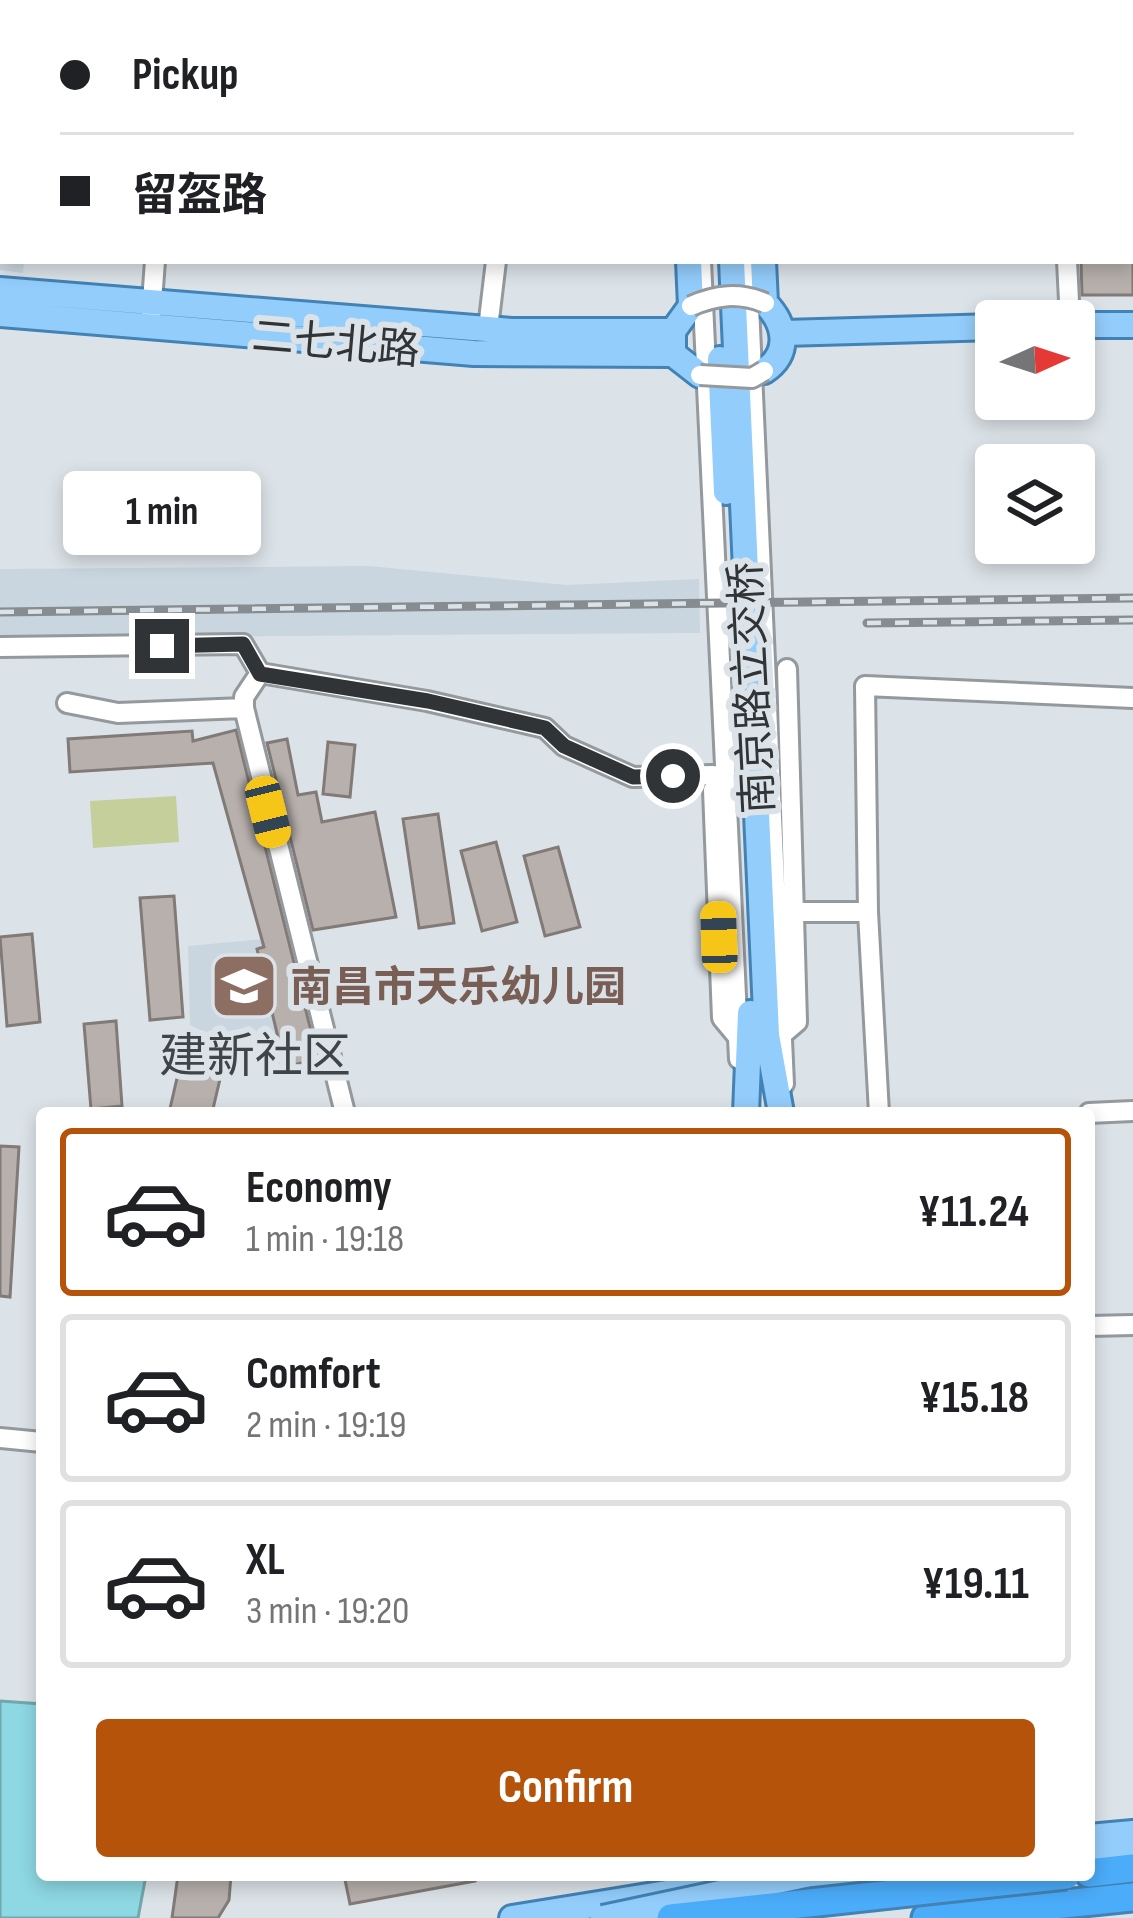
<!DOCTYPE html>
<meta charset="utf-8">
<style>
body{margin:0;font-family:"Sofia Sans Condensed","Noto Sans SC",sans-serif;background:#f2f2f2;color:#202124;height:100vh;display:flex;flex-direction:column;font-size:45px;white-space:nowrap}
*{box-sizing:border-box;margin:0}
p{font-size:39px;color:#757577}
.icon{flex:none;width:66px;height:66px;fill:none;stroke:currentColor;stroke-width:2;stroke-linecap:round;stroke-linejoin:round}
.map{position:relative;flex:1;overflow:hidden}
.details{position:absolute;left:36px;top:1107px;width:1059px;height:774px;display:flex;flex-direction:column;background:#fff;border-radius:12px;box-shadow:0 6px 18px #0003}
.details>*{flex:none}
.banner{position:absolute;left:0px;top:0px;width:1134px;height:264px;box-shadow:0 6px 18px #0003;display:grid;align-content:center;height:264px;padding:0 60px;background:#fff}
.needle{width:78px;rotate:87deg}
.tools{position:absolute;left:975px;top:300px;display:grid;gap:24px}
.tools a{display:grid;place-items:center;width:120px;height:120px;border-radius:12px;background:#fff;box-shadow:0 6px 18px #0003;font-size:60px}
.end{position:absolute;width:54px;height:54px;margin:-27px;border:15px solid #313436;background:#fff;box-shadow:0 0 0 6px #fff}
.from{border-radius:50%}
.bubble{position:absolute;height:84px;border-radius:12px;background:#fff;box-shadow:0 6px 18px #0003;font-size:39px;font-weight:700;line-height:84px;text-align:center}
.car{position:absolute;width:36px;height:72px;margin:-36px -18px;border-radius:15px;box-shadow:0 0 9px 3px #0007;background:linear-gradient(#f5c518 24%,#345 0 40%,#f5c518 0 76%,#345 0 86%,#f5c518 0)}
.banner b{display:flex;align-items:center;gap:42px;height:114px;font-size:45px}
.banner b+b{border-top:3px solid #e0e0e0}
.banner i{width:30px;height:30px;background:#202124}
ul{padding:21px 0 0;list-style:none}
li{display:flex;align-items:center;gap:36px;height:168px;margin:0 24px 18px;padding:0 36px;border:6px solid #e0e0e0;border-radius:12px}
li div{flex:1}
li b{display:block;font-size:45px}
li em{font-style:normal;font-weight:700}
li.active{border-color:#b45309}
li>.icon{width:108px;height:108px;stroke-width:1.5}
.action{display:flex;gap:24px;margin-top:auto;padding:24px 60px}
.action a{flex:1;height:138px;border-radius:12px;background:#b45309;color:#fff;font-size:48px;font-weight:700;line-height:138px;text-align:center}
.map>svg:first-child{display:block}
.built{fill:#c9d5df}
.green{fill:#c4cf9c}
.water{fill:#8dd8e3;stroke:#71a7af;stroke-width:3}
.building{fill:#b7b0ac;stroke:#817a77;stroke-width:3}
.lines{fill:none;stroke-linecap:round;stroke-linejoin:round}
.minor-casing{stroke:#93999d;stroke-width:24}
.major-casing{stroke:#4282b5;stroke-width:30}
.highway-casing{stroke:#4282b5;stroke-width:33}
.minor{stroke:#fff;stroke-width:18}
.major{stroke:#93cdfb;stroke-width:24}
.highway{stroke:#4bacf9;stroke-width:27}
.rail-casing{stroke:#878c90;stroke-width:9}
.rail{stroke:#dce3e8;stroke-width:4.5;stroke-dasharray:14;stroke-linecap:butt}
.minor-bridge-casing{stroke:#93999d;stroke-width:24;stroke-linecap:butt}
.major-bridge-casing{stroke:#4282b5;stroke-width:30;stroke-linecap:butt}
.highway-bridge-casing{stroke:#4282b5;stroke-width:33;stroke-linecap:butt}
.minor-bridge{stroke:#fff;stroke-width:18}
.major-bridge{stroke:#93cdfb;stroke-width:24}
.highway-bridge{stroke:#4bacf9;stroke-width:27}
.route{stroke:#313436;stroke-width:15}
.labels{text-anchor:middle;stroke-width:12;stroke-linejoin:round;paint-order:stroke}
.street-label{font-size:42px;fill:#313436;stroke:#dce3e8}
.education-label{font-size:42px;font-weight:bold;fill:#785e54;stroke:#dce3e8;text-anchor:start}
.quarter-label{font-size:48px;fill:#3e4447;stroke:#dce3e8}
</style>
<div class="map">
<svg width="1133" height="1918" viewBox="0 0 1133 1918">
<rect width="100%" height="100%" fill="#dce3e8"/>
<path class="built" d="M0,31L3,261H24L23,273L0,270Z
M369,566L566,585L699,579L700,633L0,638V569Z
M286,937L319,1061L284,1071L190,1025L188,946Z"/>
<path class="green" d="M176,796L179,842L93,848L90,801Z"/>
<path class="water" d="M0,1701L42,1704V1875H146L138,1918H0Z"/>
<path class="building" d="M1081,261H1133V295H1082Z
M236,730L318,1059L285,1067L257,949L264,947L213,763L70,772L68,739L192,731L193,741Z
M287,739L298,795L316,792L322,822L375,812L396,917L313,930L267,743Z
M328,742L355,745L350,797L323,794Z
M438,814L454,923L419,928L403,819Z
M496,842L517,922L482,931L461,851Z
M558,847L580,927L545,936L524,856Z
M174,896L183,1017L150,1020L140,898Z
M32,934L40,1022L7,1026L0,937Z
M116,1021L122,1106L91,1109L84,1024Z
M183,1052L224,1062L212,1113H169Z
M0,1146L19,1147L10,1297L0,1296Z
M178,1875H231L229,1900L218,1918H172Z
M344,1875H474L475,1881L350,1904Z"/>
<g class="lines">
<g class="minor-casing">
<path id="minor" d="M689,0V3
M735,0V3
M1053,0V3
M178,3V0
M0,23L3,24
M701,261L739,1059
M747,261L784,1084
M1067,261L1070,321
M151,315L155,261
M488,328L496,261
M0,647L243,644L260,673
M67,703L118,713L244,708V697L260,673L427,701L545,728L564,746L633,777L713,775
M244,708L345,1113
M713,790L722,1018L737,1036
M794,912H868
M784,1033L797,1022L787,669
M879,1113L868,912L865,686L1133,698
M1089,1113L1133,1111
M1089,1326L1133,1325
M0,1438L42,1442"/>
</g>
<g class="major-casing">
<path id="major" d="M675,0L676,3
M719,0V3
M750,0V3
M689,261L691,306L673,331V354L700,375
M732,261L767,1035L781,1113
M763,261L765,303C786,324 791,353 764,371
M0,290L512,331H673
M0,314L474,353L673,354
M1074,325H1133
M784,333L996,327
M720,359L726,492
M746,1113L750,1013
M1089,1837L1133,1833
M1089,1857L1133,1853
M787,1879L870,1875
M512,1918L716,1885"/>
</g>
<g class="highway-casing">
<path id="highway" d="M1089,1873L1133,1868
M926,1918L1133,1897"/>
</g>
<use href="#minor" class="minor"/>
<use href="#major" class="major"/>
<use href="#highway" class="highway"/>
<g class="rail-casing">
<path id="rail" d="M0,612L1133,598
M867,623L1133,620"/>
</g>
<use href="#rail" class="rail"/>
<g class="minor-bridge-casing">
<path id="minor-bridge" d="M691,306C716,295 739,292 765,303
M700,375L752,378L764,371"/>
</g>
<g class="major-bridge-casing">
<path id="major-bridge" d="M603,1918L805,1875"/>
</g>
<g class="highway-bridge-casing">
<path id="highway-bridge" d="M671,1918L1066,1875"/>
</g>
<use href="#minor-bridge" class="minor-bridge"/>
<use href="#major-bridge" class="major-bridge"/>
<use href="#highway-bridge" class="highway-bridge"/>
</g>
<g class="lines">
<path class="route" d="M162,646L243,644L260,674L428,701L545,728L564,746L633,777L673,776"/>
</g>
<defs>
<g id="school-square" transform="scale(3.45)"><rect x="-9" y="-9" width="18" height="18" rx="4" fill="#8d6e63" stroke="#dce3e8"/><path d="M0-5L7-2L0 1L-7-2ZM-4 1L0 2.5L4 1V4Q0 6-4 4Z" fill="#fff"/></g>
</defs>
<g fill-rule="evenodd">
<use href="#school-square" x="244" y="986"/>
</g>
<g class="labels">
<g class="street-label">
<text transform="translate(336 342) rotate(5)" y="15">二七北路</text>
<text transform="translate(751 688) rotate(-93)" y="15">南京路立交桥</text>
</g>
<g class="education-label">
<text x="290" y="1001">南昌市天乐幼儿园</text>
</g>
<g class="quarter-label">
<text x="255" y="1072">建新社区</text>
</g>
</g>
</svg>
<div class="tools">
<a><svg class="needle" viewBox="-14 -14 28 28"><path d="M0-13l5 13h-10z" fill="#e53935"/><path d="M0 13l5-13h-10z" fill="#757577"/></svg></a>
<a><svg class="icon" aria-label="layers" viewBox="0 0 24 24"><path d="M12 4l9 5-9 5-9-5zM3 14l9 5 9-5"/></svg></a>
</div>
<i class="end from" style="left:673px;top:776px"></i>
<i class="end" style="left:162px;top:646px"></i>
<div class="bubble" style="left:63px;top:471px;width:198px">1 min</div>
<i class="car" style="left:268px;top:812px;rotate:166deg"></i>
<i class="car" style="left:719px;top:937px;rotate:358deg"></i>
<div class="banner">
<b><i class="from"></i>Pickup</b>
<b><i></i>留盔路</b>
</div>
<section class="details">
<ul>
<li class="active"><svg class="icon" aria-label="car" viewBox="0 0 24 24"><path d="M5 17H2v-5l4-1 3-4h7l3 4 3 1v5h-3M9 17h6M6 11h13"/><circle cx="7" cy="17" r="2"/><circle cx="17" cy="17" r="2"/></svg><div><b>Economy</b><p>1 min · 19:18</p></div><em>¥11.24</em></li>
<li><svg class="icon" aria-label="car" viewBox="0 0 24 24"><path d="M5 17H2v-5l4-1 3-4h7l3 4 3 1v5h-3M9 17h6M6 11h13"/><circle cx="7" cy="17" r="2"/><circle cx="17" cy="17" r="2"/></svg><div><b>Comfort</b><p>2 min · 19:19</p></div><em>¥15.18</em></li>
<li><svg class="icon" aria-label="car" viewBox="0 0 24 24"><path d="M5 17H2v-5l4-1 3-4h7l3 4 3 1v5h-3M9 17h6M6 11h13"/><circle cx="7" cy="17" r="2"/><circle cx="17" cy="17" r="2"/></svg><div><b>XL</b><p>3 min · 19:20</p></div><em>¥19.11</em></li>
</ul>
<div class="action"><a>Confirm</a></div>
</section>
</div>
